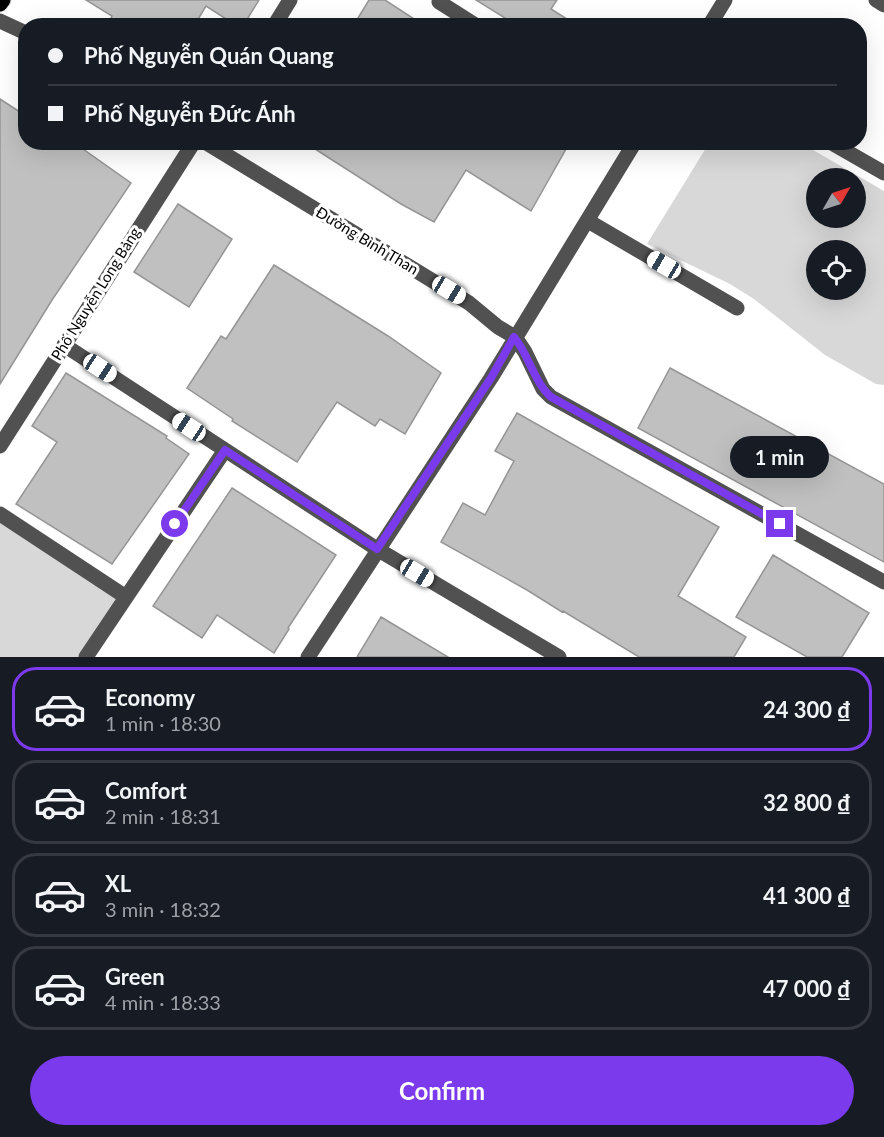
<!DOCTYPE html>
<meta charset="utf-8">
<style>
body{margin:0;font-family:Lato,sans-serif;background:#20242c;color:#f1f3f6;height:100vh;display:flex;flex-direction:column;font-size:22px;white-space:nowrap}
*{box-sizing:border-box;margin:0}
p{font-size:20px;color:#9ea1a6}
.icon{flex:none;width:33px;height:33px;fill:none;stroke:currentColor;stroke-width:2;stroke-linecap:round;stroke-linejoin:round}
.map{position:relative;height:657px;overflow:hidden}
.panel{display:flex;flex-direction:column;background:#171b24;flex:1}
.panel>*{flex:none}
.guide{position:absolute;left:18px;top:18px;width:849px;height:132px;border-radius:24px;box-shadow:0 6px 24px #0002;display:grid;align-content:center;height:132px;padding:0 30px;background:#171b24}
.needle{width:39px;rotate:51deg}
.buttons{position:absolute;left:806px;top:168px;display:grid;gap:12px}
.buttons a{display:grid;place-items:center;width:60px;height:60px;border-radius:50%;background:#171b24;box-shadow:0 6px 24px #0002;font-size:30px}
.end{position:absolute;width:27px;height:27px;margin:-14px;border:8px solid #7c3aed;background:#fff;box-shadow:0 0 0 3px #fff}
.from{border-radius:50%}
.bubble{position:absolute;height:42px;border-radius:21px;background:#171b24;box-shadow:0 6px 24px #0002;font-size:20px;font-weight:700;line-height:42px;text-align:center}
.car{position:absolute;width:18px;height:36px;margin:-18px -9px;border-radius:8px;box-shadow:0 0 4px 2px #0007;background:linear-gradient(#fff 24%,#345 0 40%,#fff 0 76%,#345 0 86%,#fff 0)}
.guide b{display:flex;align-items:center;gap:21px;height:57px;font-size:22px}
.guide b+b{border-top:2px solid #363941}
.guide i{width:15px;height:15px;background:#f1f3f6}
ul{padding:10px 0 0;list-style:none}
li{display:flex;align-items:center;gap:18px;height:84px;margin:0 12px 9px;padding:0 18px;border:3px solid #363941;border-radius:24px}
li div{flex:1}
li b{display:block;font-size:22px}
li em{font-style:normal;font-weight:700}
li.selected{border-color:#7c3aed}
li>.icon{width:54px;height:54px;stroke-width:1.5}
.primary-button{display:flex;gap:12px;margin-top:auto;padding:12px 30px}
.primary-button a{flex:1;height:69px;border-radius:36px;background:#7c3aed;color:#fff;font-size:24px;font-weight:700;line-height:69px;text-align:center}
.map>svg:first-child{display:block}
.green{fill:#d8d8d8;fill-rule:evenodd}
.building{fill:#c0c0c0;stroke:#959595;stroke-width:1.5}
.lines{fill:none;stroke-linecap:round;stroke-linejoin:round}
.major-casing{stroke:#dbdbdb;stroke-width:17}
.minor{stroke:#515151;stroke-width:15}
.major{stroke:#000;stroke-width:15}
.route{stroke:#7c3aed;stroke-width:8}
.labels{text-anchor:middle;stroke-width:6;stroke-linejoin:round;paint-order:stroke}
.street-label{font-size:15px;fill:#000;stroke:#fff}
</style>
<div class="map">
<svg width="884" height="657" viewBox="0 0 884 657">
<rect width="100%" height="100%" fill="#fff"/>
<path class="green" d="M709,143H801L884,191V385L876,384L825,355L754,299L730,284L647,244ZM855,178V218H816V178ZM855,250V290H816V250Z
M0,514L126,597L86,657H0Z"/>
<path class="building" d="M86,0H259L243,26H237L206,6L194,26H107L112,16Z
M369,0H385L425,26H353Z
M476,0H557L551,9L578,26H518Z
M0,99L26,116V142H73L131,183L52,300L0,384Z
M304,142H570L531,211L466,170L434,222L401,204Z
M178,204L232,239L189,307L134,272Z
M274,265L388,336L441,373L405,434L380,419L375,426L337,402L297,462L232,421L233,419L187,388L221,336L226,339Z
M670,368L884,484V562L638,428Z
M66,373L167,436L166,438L189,454L112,564L16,504L57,442L32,426Z
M517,413L719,527L678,596L746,637L734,657H639L563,611L562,612L527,590L441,542L463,503L485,515L514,461L495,451Z
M232,488L336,555L288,628L289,629L274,653L217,615L202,638L153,606Z
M773,555L869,613L842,657H807L736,617Z
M381,617L448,657H357Z"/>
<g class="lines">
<g class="major-casing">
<path id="major" d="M0,4L3,0"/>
</g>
<path class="minor" d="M440,0L439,2L477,26
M876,0L884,5
M0,21L26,33
M274,26L290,0
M709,26L725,0
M205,142L469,303L498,327L515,337L525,352L543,389L551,397L884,582
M830,142L884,173
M588,221L737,308
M64,345L377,549L559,657
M0,446L194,142
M0,514L126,597
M86,657L225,450
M308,657L491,378L635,142"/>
<use href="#major" class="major"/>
</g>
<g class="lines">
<path class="route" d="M175,524L225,450L377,549L491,378L514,337C529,355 534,382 551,397L780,524"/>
</g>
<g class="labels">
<g class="street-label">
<text transform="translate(367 241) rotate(31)" y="5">Đường Bình Than</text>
<text transform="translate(96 294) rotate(-58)" y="5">Phố Nguyễn Long Bảng</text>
</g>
</g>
</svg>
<div class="buttons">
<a><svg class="needle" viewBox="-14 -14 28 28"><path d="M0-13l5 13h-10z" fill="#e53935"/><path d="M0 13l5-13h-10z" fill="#9ea1a6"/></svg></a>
<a><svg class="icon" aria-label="locate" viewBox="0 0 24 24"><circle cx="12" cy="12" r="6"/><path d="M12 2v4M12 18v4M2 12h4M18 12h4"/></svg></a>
</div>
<i class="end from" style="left:175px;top:524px"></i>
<i class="end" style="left:780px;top:524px"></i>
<div class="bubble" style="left:730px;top:436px;width:99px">1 min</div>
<i class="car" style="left:664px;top:265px;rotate:300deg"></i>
<i class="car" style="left:449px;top:290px;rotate:121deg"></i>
<i class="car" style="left:100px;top:368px;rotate:123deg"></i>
<i class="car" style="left:189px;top:427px;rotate:303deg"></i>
<i class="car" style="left:417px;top:573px;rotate:121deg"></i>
<div class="guide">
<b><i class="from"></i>Phố Nguyễn Quán Quang</b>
<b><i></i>Phố Nguyễn Đức Ánh</b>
</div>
</div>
<section class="panel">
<ul>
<li class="selected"><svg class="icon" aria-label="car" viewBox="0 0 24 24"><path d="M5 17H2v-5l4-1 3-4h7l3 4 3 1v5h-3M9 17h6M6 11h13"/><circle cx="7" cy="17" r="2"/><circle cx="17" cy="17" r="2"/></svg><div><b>Economy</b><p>1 min · 18:30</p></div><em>24 300 ₫</em></li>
<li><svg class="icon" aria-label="car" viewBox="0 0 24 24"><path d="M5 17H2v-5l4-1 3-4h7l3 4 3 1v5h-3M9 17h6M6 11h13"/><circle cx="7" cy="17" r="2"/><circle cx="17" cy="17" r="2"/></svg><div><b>Comfort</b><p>2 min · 18:31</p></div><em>32 800 ₫</em></li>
<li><svg class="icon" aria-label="car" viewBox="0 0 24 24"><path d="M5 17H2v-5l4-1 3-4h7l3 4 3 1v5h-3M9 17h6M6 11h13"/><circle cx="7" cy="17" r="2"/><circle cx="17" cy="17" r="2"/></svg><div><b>XL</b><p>3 min · 18:32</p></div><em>41 300 ₫</em></li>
<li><svg class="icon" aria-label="car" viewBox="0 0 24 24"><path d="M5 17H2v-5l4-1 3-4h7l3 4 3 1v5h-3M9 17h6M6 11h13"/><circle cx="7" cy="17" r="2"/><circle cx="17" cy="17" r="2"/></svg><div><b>Green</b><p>4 min · 18:33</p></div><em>47 000 ₫</em></li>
</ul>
<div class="primary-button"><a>Confirm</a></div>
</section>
